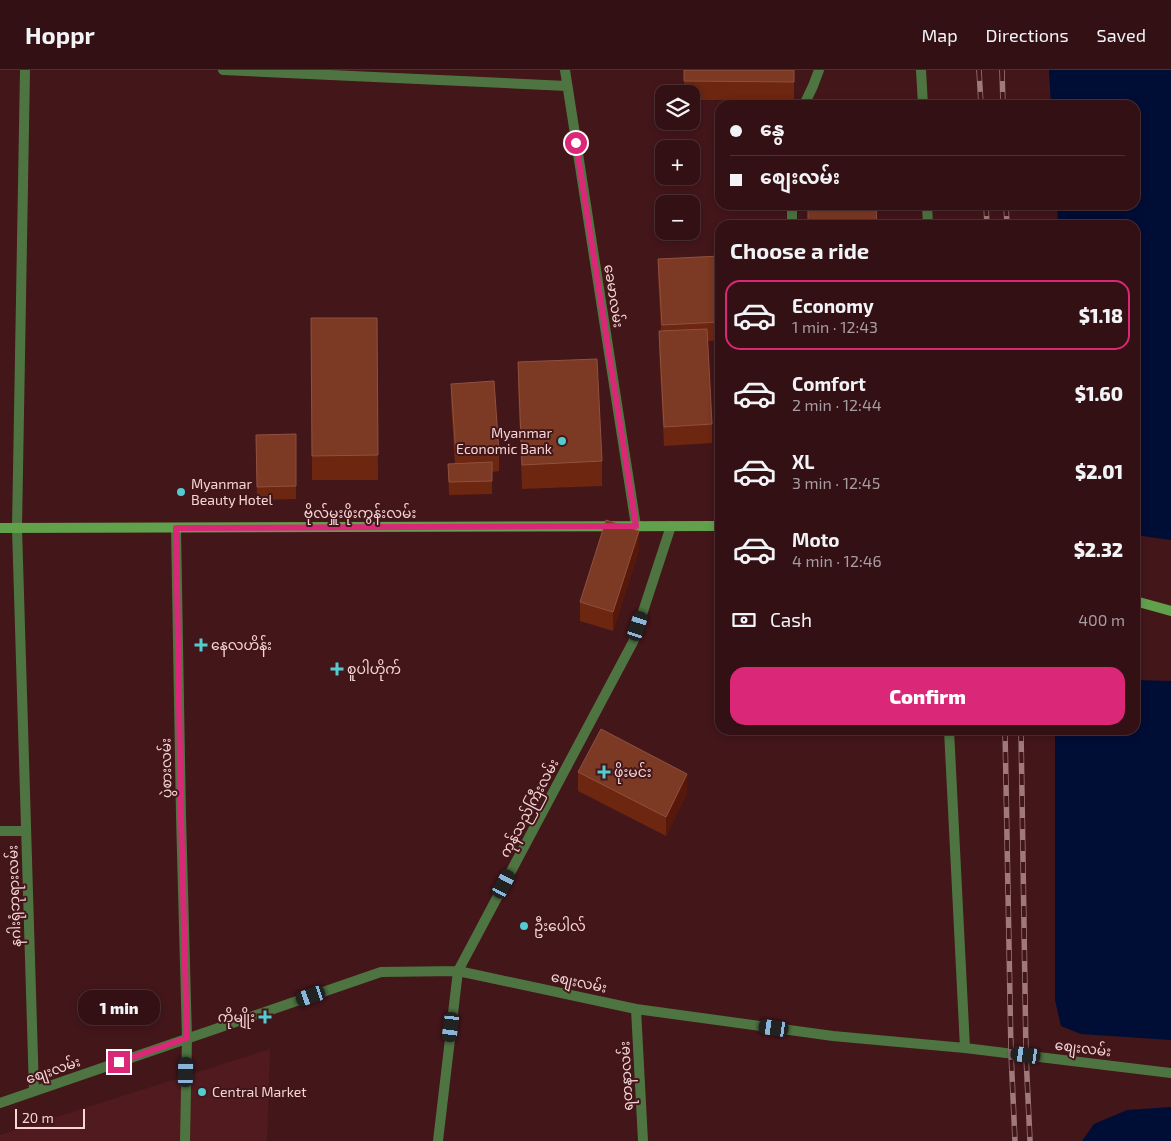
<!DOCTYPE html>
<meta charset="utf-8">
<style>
body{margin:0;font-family:"Exo 2","Noto Sans Myanmar",sans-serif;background:#3a191d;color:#f1f3f6;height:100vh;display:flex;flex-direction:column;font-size:19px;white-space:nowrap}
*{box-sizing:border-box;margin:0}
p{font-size:16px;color:#a89da0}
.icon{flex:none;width:28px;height:28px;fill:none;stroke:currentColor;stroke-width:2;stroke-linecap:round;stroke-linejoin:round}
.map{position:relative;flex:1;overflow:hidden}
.sheet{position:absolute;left:715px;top:150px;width:425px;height:515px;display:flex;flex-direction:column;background:#321014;border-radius:15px;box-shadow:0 2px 8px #0003,0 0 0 1px #4d3034}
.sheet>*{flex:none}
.guide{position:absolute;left:715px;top:30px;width:425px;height:110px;border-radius:15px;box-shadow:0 2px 8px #0003,0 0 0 1px #4d3034;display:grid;align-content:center;height:110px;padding:0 15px;background:#321014}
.buttons{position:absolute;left:655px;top:15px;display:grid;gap:10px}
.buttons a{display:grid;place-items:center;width:45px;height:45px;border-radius:10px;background:#321014;box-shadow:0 2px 8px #0003,0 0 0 1px #4d3034;font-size:25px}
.scale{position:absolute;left:15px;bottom:12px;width:70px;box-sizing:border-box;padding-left:5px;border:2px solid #f5d5d5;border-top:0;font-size:14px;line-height:18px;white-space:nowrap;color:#f5d5d5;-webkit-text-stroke:4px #43161a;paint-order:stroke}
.end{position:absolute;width:22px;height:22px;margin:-11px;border:6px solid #db2777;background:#fff;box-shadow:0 0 0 2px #fff}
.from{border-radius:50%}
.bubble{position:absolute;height:35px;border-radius:15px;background:#321014;box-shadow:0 2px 8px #0003,0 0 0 1px #4d3034;font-size:16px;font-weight:800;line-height:35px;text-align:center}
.car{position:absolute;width:15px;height:30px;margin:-15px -8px;border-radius:6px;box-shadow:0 0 4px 1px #0007;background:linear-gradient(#222 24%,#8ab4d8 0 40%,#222 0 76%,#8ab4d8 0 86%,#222 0)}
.guide b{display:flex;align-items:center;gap:18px;height:48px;font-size:19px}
.guide b+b{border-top:1px solid #4d3034}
.guide i{width:12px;height:12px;background:#f1f3f6}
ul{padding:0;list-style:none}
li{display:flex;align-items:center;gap:15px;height:70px;margin:0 10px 8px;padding:0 5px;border:2px solid transparent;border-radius:15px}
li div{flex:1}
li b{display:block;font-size:19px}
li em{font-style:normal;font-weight:800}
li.selected{border-color:#db2777}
li>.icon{width:45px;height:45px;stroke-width:1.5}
h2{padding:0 15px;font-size:22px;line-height:60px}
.pay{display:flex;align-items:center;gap:12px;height:55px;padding:0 15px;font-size:19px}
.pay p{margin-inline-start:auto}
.cta{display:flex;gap:10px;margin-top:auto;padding:10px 15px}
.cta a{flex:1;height:58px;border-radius:15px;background:#db2777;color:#fff;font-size:20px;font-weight:800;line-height:58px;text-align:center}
header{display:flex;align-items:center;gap:30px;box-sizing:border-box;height:70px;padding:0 25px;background:#321014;border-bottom:1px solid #4d3034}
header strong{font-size:24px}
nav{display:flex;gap:28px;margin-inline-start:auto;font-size:18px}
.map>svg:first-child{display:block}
.built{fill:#501a1f}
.water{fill:#000d35}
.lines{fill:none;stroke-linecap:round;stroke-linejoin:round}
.street{stroke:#4e7541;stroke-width:10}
.secondary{stroke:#62a14c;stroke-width:10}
.rail-casing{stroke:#a07a7b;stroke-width:5.5}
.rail{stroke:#43161a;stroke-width:4;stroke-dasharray:11;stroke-linecap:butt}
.wall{fill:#6d260f}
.shaded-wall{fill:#56180a}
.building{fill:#7c3924;stroke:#8f5140}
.route{stroke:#db2777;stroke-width:6}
.poi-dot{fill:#52ccd0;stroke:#43161a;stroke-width:2}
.labels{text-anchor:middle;stroke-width:4;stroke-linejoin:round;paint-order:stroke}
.street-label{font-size:14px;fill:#f5d5d5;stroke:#43161a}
.poi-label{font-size:14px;fill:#f5d5d5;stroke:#43161a;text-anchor:start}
</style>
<header>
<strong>Hoppr</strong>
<nav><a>Map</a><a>Directions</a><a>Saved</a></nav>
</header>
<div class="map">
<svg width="1171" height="1071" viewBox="0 0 1171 1071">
<rect width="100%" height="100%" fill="#43161a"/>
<path class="built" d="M270,979L267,1071H0V1065Z"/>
<path class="water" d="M1049,0H1171V470L1135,465V155H1058L1057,135H1135V35H1051Z
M1135,610L1171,611V970L1081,964L1061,956L1055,930V660H1135Z
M1171,1037V1071H1082L1094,1054L1127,1040Z"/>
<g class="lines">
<path class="street" d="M25,0L17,458L34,1021
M223,0L567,16
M565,0L636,456
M921,0L923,35
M804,35L813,16L819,0
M927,135L928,155
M792,155V135
M176,458L181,746L187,968L185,1071
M949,660L965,978
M0,761H26
M636,939L643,1071
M0,1033L381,902L458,901L636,939L833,966L965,978L1171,1003
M438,1071L458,901L633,572L671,456"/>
<path class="secondary" d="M0,458L720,456
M1135,531L1171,541"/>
<g class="rail-casing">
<path id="rail" d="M979,0L981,35
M1002,0L1003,35
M986,135L987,155
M1006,135L1007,155
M1005,660L1011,983L1015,1071
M1021,660L1026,985L1030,1071"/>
</g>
<use href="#rail" class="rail"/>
</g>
<path class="wall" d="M684,0H794V30H691V24H684Z
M720,186V270L708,271L712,354V373L664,376L659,280V261H661L658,208V189Z
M311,248H377L378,410H312Z
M518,292L602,391V416L522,419L518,316Z
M451,314L499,382V401L492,402V424L449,425L448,394H455L451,333Z
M296,364V429L257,430L256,365Z
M639,480L613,561L580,551V532Z
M578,702L687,723L666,766L578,721Z"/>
<path class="shaded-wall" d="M639,461V480L613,561V542Z
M687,704V723L666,766V747Z"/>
<path class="building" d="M684,0H794V12L684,11Z
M808,135H876L877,155H808Z
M720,186V252L662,255L658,189Z
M311,248H377L378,385L312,386Z
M707,259L712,354L664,357L659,261Z
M597,289L602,391L522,395L518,292Z
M494,311L499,382L456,385L451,314Z
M296,364V416L257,417L256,365Z
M492,392V411L449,412L448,394Z
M606,450L639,461L613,542L580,532Z
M601,659L687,704L666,747L578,702Z"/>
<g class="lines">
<path class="route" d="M119,992L187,968L181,746L176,458L636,456L576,73"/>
</g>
<g class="poi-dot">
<circle cx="562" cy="371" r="5"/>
<circle cx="181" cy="422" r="5"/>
<path d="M198.5 567.5h5v5h5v5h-5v5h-5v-5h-5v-5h5z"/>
<path d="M334.5 591.5h5v5h5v5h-5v5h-5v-5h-5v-5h5z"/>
<path d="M601.5 694.5h5v5h5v5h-5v5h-5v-5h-5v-5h5z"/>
<circle cx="524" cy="856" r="5"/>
<path d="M262.5 939.5h5v5h5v5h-5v5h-5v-5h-5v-5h5z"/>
<circle cx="202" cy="1022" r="5"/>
</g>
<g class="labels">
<g class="street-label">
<text transform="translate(614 226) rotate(81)" y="5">ခေမာလမ်း</text>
<text x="360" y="448">ဗိုလ်မှူးဖိုးကွန်းလမ်း</text>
<text transform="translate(166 698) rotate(-91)" y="5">ပွဲစားလမ်း</text>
<text transform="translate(529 738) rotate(-62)" y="5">ကုန်သည်ကြီးလမ်း</text>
<text transform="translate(14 826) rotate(-92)" y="5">နဂါးရုံဘုရားလမ်း</text>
<text transform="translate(579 912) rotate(12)" y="5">စျေးလမ်း</text>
<text transform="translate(1083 978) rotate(7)" y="5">စျေးလမ်း</text>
<text transform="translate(53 1000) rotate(-19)" y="5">စျေးလမ်း</text>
<text transform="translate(626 1006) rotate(-93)" y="5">ရတနာလမ်း</text>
</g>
<g class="poi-label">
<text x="552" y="368" text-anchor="end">Myanmar<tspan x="552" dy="16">Economic Bank</tspan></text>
<text x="191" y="419">Myanmar<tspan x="191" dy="16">Beauty Hotel</tspan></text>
<text x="211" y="580">နေလဟိန်း</text>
<text x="347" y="604">စူပါဟိုက်</text>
<text x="614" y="707">ဖိုးမင်း</text>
<text x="534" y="861">ဦးပေါလ်</text>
<text x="255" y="952" text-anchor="end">ကိုမျိုး</text>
<text x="212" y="1027">Central Market</text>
</g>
</g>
</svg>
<div class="buttons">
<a><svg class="icon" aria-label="layers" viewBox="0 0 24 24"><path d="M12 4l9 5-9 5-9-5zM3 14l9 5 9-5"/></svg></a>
<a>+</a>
<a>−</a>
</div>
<div class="scale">20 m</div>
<i class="end from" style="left:576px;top:73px"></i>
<i class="end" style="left:119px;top:992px"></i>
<div class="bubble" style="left:78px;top:920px;width:82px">1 min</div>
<i class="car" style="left:638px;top:556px;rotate:18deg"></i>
<i class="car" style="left:504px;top:814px;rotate:28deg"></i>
<i class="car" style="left:311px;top:926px;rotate:251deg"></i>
<i class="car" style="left:451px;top:957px;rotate:187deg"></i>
<i class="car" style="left:774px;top:958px;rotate:278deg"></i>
<i class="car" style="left:1026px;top:985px;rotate:278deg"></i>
<i class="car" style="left:186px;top:1002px;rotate:1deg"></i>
<div class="guide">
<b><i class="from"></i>နွေ</b>
<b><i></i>စျေးလမ်း</b>
</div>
<section class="sheet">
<h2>Choose a ride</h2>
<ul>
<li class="selected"><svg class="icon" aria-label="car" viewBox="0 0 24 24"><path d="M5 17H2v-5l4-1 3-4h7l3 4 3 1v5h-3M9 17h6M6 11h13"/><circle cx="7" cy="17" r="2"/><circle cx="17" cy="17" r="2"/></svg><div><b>Economy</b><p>1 min · 12:43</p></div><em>$1.18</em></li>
<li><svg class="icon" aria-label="car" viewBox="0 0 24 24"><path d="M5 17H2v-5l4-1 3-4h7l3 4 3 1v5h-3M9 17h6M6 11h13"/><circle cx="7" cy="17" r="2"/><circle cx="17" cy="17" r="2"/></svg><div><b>Comfort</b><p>2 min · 12:44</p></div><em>$1.60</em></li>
<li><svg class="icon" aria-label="car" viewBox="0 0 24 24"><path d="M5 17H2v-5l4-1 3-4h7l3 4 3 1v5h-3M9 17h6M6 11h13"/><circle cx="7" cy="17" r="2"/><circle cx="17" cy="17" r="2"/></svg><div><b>XL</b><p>3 min · 12:45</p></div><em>$2.01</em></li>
<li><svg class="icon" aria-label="car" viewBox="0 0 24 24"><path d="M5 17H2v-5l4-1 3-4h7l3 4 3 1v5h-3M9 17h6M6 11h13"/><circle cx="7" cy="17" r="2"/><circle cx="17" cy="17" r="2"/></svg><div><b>Moto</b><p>4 min · 12:46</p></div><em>$2.32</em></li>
</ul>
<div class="pay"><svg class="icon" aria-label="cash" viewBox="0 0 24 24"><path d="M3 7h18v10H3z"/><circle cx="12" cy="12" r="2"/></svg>Cash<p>400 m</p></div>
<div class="cta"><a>Confirm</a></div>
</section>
</div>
